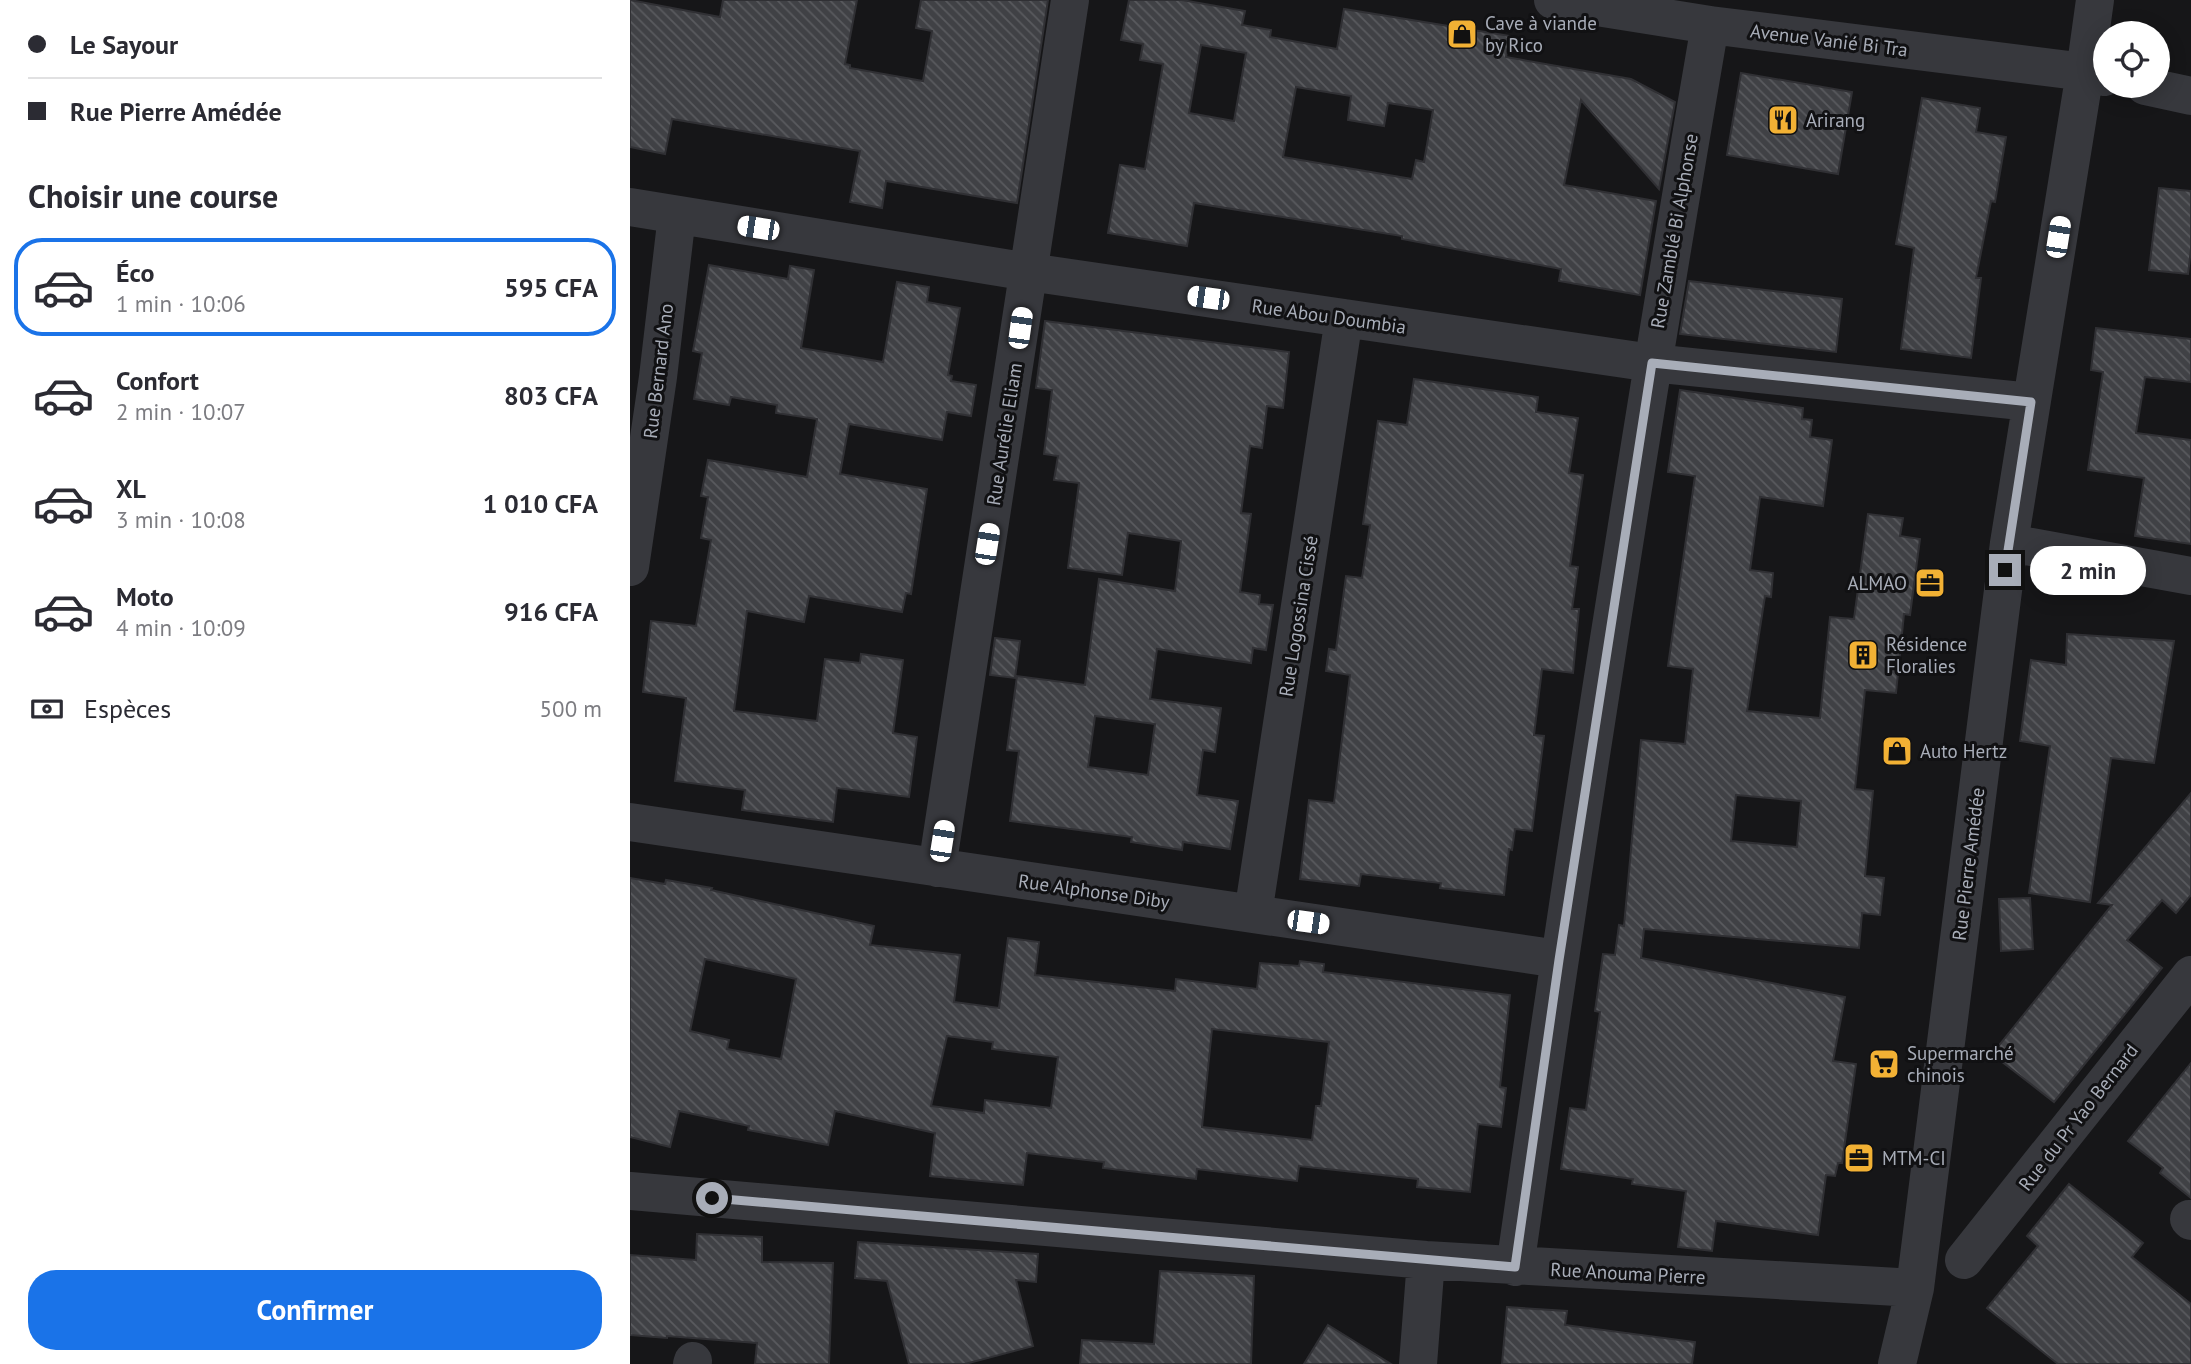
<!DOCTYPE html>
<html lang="fr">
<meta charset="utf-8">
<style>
body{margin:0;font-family:"PT Sans",sans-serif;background:#f7f7f7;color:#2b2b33;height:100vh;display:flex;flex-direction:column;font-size:26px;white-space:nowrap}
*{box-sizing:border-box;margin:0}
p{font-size:23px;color:#7c7c81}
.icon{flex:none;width:38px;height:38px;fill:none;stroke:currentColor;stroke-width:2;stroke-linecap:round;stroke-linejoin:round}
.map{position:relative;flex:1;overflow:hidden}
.side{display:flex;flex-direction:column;background:#fff;width:630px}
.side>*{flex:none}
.hud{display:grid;align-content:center;height:154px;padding:0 28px;background:#fff}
.tools{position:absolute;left:1463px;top:21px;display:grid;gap:14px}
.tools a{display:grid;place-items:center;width:77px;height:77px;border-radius:50%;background:#fff;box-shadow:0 4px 18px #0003;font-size:35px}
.end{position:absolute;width:32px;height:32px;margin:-16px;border:9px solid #a8adb8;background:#111;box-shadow:0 0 0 4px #111}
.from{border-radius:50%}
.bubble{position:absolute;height:49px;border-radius:24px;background:#fff;box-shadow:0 4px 18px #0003;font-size:23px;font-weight:700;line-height:49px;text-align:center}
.car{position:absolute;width:21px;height:42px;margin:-21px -10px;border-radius:9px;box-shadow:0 0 5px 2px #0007;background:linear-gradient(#fff 24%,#345 0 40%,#fff 0 76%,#345 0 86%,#fff 0)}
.hud b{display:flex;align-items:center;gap:24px;height:66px;font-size:26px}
.hud b+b{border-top:2px solid #e1e1e2}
.hud i{width:18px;height:18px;background:#2b2b33}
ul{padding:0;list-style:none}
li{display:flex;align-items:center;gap:21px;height:98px;margin:0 14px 10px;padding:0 14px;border:4px solid transparent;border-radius:28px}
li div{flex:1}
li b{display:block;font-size:26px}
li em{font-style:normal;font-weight:700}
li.current{border-color:#1a73e8}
li>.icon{width:63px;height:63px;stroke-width:1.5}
h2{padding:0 28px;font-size:32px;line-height:84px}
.pay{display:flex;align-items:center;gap:18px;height:77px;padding:0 28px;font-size:26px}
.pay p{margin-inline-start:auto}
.button{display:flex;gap:14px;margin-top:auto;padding:14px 28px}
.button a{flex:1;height:80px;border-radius:28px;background:#1a73e8;color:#fff;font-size:28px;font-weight:700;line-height:80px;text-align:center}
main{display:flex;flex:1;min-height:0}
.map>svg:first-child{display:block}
.building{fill:url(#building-back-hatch);stroke:#303034;stroke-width:2;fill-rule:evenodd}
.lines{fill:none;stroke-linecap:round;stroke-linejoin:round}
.minor{stroke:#37383d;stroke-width:38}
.route{stroke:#a8adb8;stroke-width:9}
.labels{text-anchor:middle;stroke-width:6;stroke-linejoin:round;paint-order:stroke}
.poi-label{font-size:19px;fill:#a8adb8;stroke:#111113;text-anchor:start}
.street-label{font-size:19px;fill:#a8adb8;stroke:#111113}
</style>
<main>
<section class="side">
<div class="hud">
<b><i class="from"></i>Le Sayour</b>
<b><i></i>Rue Pierre Amédée</b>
</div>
<h2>Choisir une course</h2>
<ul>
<li class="current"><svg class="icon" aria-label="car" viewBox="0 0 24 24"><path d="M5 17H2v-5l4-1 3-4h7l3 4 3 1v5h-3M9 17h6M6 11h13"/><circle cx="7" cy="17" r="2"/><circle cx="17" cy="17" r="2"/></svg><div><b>Éco</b><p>1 min · 10:06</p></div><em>595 CFA</em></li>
<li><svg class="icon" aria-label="car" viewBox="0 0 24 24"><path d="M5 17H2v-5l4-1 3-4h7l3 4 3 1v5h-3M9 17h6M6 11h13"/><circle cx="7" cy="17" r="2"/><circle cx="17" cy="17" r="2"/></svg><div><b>Confort</b><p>2 min · 10:07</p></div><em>803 CFA</em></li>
<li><svg class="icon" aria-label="car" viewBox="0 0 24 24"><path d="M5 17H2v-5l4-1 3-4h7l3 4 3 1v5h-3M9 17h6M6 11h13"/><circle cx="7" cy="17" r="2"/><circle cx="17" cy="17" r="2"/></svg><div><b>XL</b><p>3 min · 10:08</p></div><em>1 010 CFA</em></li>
<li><svg class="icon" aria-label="car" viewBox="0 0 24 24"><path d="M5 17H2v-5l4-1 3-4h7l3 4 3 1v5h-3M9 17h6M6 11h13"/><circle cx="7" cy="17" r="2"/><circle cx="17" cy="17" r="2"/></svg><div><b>Moto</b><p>4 min · 10:09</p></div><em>916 CFA</em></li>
</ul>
<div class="pay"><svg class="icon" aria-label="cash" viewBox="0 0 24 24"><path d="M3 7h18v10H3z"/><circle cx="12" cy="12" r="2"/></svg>Espèces<p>500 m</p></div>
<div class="button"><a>Confirmer</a></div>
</section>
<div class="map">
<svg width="1561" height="1364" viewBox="0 0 1561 1364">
<defs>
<pattern id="building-back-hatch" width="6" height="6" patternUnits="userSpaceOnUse" patternTransform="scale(1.75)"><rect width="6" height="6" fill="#404145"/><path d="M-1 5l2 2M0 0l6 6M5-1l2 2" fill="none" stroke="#595a5e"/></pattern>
</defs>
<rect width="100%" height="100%" fill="#161618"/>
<path class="building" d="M0,0L90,17L93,0H227L215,64L220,65V68L293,81L302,31L286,28L291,0H418L387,203L256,181L252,208L220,202L230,151L42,119L35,154L0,147Z
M499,0H552L615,11L612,25L641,30L640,37L707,49L714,9L880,36L876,57L1001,79L1045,102L1029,189L951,100L934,185L1026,201L1010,295L929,281L931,269L772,239V236L564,203L557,246L478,233L490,165L515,169L533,64L510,60L513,44L491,40ZM571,45L616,53L604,121L559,113ZM666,87L721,96L718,120L754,126L758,103L803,110L794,162L786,160L782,179L653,157Z
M1111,73L1222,92L1208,174L1097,155Z
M1292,98L1350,108L1346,132L1376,137L1365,202L1361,201L1346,278H1351L1341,358L1271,349L1284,248L1266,244Z
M1529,188L1561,191V249L1558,274L1519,270Z
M79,265L158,279L160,266L184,270L171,348L253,362L267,282L299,287L297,302L330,308L318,375L322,376L321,381L346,385L341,416L317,412L312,440L219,424L210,474L297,489L281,594L276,593L272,612L179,596L174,622L117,611L104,711L187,721L195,659L230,663L231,654L273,660L263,733L287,737L279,797L207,788L203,822L112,810L115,790L45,781L56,698L13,692L21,621L66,626L81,540L71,538L78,497L71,496L78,460L177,477L187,419L146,413L147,405L101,397L99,405L64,399L72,353L63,351Z
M1059,281L1212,299L1206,352L1050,334Z
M415,321L659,352L653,408L637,406L632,448L620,446L611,513L621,514L610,592L630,595L629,604L643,605L636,650L623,648L621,663L527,649L520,699L591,708L585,752L573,750L567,795L608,801L600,849L553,842L552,850L501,842L502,837L380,821L389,751L377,750L387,676L455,685L469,579L545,591L551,541L498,533L492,575L438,568L449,483L424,480L428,456L414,454L422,390L406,388ZM465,716L525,724L518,775L458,767Z
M1466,328L1561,339V382L1515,377L1506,433L1561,440V544L1505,536L1514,478L1458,470L1473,372L1461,370Z
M784,379L908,397L906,412L948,418L939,473L953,475L940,566L948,567L942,609H949L943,673L912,669L904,735L914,736L902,831L885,829L882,850L879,849L874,895L810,888L811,883L731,874L729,886L670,879L679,800L704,803L720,675L696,671L699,649L706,650L716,576L732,578L740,525L733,524L748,421L777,425Z
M1050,390L1173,408L1172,419L1182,420L1180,437L1202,440L1193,506L1130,497L1120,570L1143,573L1141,597L1135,596L1117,711L1190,718L1200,617L1224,619L1238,514L1273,518L1270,536L1290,539L1280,615L1274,614L1266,693L1235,690L1225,789L1243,791L1235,876L1254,878L1250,915L1232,913L1229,948L1014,929L1011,958L1215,997L1203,1061L1226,1064L1212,1163H1208L1205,1176L1196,1175L1188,1235L1086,1221L1082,1251L1048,1247L1056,1191L1002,1184L1003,1179L931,1169L940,1108L956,1110L970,1012L965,1011L973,954L985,955L989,925L994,926L1011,740L1055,744L1063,669L1038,666L1065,476L1038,472ZM1106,795L1171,801L1167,847L1101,841Z
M1437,634L1544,641L1524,763L1481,758L1460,902L1399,893L1420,746L1390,741L1401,660L1436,665Z
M365,638L390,641L385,678L360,675Z
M1561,793V895L1546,913L1532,900L1497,940L1532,968L1424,1102L1362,1054L1482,905L1468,903Z
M0,878L35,884L36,880L82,888L81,890L244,926L240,945L330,955L324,1002L369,1008L378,938L409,942L405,975L545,991L546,979L627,989L630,963L669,966L670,961L694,964L693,972L880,995L870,1087L876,1088L871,1127L848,1124L840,1192L787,1187L788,1179L669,1166L667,1181L567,1169L566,1179L473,1168L474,1162L397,1153L393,1185L300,1176L305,1133L205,1111L198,1145L118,1130L119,1126L49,1111L40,1147L0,1137ZM75,959L166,979L151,1059L97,1049L99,1040L60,1031ZM582,1029L699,1042L691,1106H686L682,1140L572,1127ZM317,1036L363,1042L362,1049L428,1057L421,1108L355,1100L354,1113L301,1106Z
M1400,898L1403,949L1371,951L1369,899Z
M1561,1063V1198L1530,1173L1533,1168L1498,1141Z
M1439,1184L1513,1243L1502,1257L1561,1304V1364H1428L1357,1308L1408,1246L1397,1236Z
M67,1234L132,1237V1262L203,1263L199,1364H125L127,1343L37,1336V1338L0,1335V1255L66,1260Z
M228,1242L408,1254L406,1282L386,1280L403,1346L335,1364H279L257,1281L225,1278Z
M530,1271L624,1276L621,1364H450L452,1340L524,1344Z
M877,1307L937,1311L935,1325L1065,1342L1062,1364H872Z
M698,1325L761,1364H674Z"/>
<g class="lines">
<path class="minor" d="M923,0L1080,25L1455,72L1475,77
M1515,86L1561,96
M0,207L399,272L1022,363L1401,402
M1379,543L1561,576
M0,567L28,377L47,215
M0,822L929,959
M307,868L440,0
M623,914L714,318
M0,1191L796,1260L1285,1288
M1559,1219L1561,1221
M1334,1260L1561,975
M885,1267C944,852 1009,438 1080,25
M62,1364L63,1361
M788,1364L796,1260
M1267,1364L1285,1288L1379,543L1455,72L1465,0"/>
</g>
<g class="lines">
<path class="route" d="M82,1198L885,1267L929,960L1022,363L1401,402L1375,570"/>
</g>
<defs>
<g id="shop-square" transform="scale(1.575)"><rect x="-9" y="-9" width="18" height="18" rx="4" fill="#f2b134" stroke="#111113"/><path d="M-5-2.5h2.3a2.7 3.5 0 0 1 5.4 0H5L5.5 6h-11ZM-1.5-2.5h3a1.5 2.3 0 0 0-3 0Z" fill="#111"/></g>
<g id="restaurant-square" transform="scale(1.575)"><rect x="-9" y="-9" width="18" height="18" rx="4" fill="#f2b134" stroke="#111113"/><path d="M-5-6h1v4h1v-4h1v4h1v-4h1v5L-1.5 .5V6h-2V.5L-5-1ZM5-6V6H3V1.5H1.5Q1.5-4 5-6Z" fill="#111"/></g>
<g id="office-square" transform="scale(1.575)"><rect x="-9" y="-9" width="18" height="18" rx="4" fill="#f2b134" stroke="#111113"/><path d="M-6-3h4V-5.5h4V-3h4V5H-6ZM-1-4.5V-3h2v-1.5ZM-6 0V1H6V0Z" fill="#111"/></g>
<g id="building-square" transform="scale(1.575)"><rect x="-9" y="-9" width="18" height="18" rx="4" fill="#f2b134" stroke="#111113"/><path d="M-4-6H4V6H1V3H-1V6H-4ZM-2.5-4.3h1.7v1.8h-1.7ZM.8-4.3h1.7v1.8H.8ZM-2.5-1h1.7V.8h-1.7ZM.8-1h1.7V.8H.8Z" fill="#111"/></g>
<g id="supermarket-square" transform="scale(1.575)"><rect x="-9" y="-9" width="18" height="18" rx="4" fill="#f2b134" stroke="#111113"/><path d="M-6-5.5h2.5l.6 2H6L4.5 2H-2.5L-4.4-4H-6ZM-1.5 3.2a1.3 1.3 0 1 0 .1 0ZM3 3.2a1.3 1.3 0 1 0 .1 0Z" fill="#111"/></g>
</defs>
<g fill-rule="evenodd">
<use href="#shop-square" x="832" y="34"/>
<use href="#restaurant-square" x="1153" y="120"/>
<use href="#office-square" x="1300" y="583"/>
<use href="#building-square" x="1233" y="655"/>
<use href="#shop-square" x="1267" y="751"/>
<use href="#supermarket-square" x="1254" y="1064"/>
<use href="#office-square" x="1229" y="1158"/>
</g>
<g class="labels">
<g class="poi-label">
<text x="855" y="30">Cave à viande<tspan x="855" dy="22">by Rico</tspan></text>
<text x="1176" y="127">Arirang</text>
<text x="1277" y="590" text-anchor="end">ALMAO</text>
<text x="1256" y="651">Résidence<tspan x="1256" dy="22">Floralies</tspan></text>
<text x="1290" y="758">Auto Hertz</text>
<text x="1277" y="1060">Supermarché<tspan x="1277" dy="22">chinois</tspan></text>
<text x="1252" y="1165">MTM-CI</text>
</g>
<g class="street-label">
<text transform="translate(1199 40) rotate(7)" y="7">Avenue Vanié Bi Tra</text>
<text transform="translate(1044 231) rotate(-80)" y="7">Rue Zamblé Bi Alphonse</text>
<text transform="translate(699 316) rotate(8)" y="7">Rue Abou Doumbia</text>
<text transform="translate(28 371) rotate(-83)" y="7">Rue Bernard Ano</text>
<text transform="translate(374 434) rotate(-81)" y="7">Rue Aurélie Eliam</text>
<text transform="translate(668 616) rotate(-81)" y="7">Rue Logossina Cissé</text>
<text transform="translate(1338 864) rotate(-83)" y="7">Rue Pierre Amédée</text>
<text transform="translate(464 891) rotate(8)" y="7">Rue Alphonse Diby</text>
<text transform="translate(1448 1117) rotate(-52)" y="7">Rue du Pr Yao Bernard</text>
<text transform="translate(998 1273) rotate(3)" y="7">Rue Anouma Pierre</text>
</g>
</g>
</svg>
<div class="tools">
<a><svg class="icon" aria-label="locate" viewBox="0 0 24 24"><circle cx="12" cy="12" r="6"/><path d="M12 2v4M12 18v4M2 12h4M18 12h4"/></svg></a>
</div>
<i class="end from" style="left:82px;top:1198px"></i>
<i class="end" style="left:1375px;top:570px"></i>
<div class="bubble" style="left:1400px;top:546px;width:116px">2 min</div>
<i class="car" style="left:128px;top:228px;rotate:279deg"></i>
<i class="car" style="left:1428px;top:237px;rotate:9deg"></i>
<i class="car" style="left:578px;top:298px;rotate:278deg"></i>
<i class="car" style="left:390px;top:328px;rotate:8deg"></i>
<i class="car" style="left:357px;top:544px;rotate:9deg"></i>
<i class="car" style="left:312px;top:841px;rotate:9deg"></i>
<i class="car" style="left:678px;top:922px;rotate:98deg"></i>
</div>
</main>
